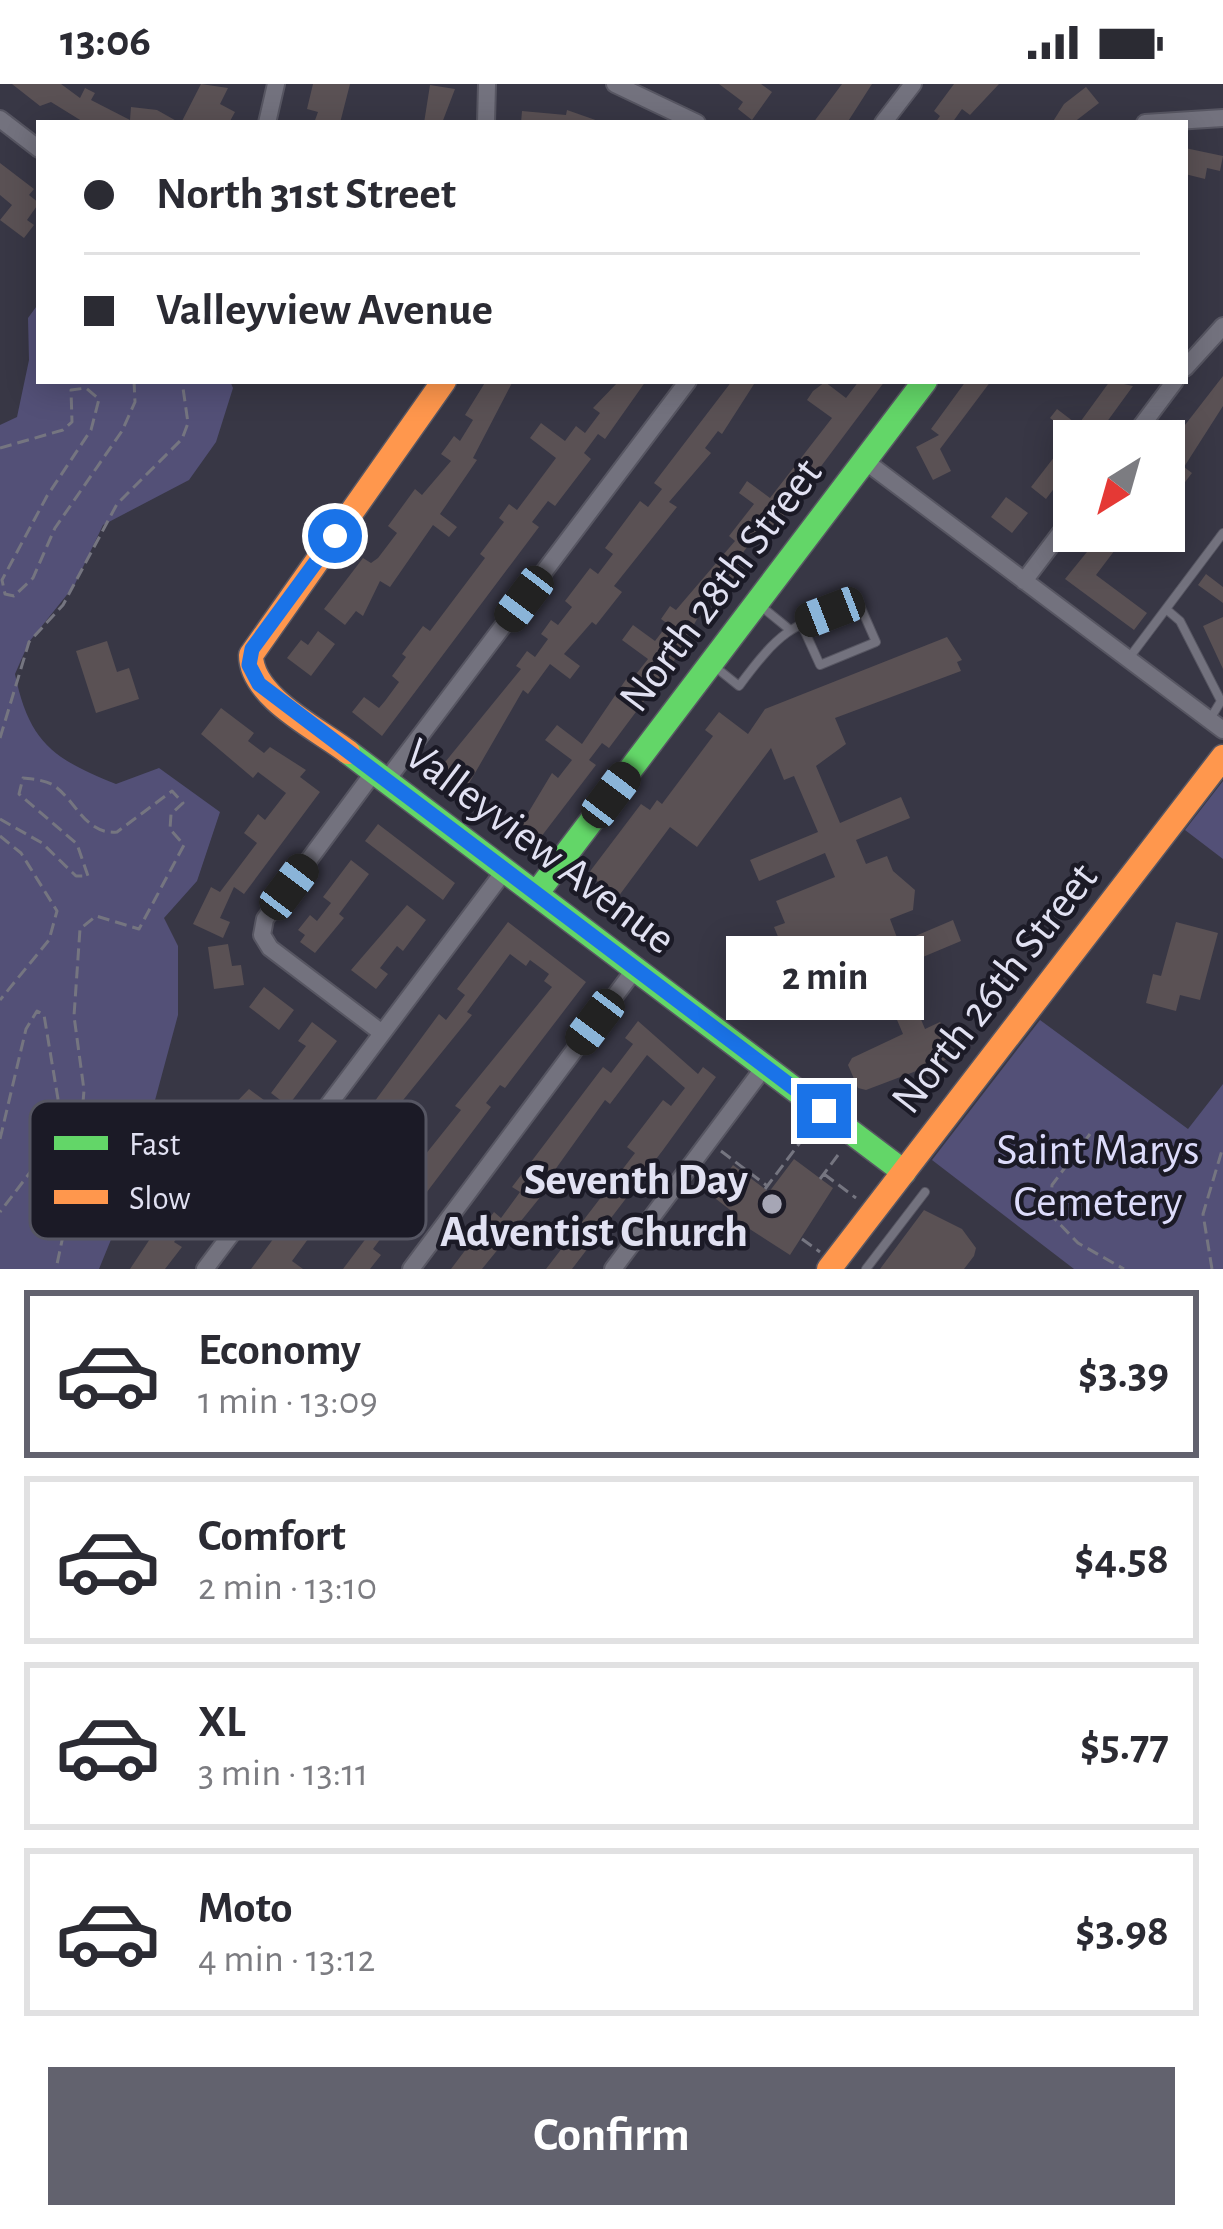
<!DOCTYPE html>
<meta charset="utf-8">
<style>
body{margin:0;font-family:"Alegreya Sans",sans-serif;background:#f7f7f7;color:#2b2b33;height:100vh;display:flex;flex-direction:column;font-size:45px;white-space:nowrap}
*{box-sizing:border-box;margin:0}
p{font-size:39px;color:#7c7c81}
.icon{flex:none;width:66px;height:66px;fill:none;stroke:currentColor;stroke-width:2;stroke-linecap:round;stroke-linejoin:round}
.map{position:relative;height:1185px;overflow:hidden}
.side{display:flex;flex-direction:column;background:#fff;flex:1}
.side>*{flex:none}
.banner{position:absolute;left:36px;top:36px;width:1152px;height:264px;border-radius:0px;box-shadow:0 6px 30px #0003;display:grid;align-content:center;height:264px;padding:0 48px;background:#fff}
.needle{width:78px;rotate:217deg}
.controls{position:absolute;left:1053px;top:336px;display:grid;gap:24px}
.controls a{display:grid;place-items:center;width:132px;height:132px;border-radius:0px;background:#fff;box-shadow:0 6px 30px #0003;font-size:60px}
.end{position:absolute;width:54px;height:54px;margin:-27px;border:15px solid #1a73e8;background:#fff;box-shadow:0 0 0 6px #fff}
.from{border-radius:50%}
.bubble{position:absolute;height:84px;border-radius:0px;background:#fff;box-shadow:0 6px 30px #0003;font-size:39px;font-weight:600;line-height:84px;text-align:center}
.car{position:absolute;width:36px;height:72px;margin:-36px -18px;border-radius:15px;box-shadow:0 0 9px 3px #0007;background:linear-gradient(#222 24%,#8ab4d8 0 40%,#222 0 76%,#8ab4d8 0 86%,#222 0)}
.banner b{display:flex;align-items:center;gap:42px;height:114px;font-size:45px}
.banner b+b{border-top:3px solid #e1e1e2}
.banner i{width:30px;height:30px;background:#2b2b33}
ul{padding:21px 0 0;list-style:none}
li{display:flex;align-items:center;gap:36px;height:168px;margin:0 24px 18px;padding:0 24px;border:6px solid #e1e1e2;border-radius:0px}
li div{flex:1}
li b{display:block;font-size:45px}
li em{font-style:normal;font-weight:600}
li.active{border-color:#62626e}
li>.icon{width:108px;height:108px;stroke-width:1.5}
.primary-button{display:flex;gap:24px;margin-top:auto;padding:24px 48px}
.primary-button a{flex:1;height:138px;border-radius:0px;background:#62626e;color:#fff;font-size:48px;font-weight:600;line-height:138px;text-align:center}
.status{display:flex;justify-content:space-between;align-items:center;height:84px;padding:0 60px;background:#fff;direction:ltr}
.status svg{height:33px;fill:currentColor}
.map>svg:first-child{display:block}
.green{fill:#535077}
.building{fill:#5a5154}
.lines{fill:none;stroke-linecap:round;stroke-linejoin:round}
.lane-casing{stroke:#575662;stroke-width:10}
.street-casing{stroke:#575662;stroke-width:20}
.fast-casing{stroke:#575662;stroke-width:27}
.slow-casing{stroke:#575662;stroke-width:27}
.path{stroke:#757580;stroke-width:3;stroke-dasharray:12 6;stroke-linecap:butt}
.lane{stroke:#73727e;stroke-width:8}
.street{stroke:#73727e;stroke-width:16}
.fast{stroke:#63d668;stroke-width:24}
.slow{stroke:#ff974d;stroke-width:24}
.route{stroke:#1a73e8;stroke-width:15}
.poi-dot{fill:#a6a6b5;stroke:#1b1a26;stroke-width:4.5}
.labels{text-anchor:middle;stroke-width:9;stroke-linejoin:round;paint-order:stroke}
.street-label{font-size:45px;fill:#e1e1f2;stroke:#1b1a26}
.park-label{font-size:45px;fill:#dddcfb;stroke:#1b1a26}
.poi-label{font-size:45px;font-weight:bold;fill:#e1e1f2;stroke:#1b1a26;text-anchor:end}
.key{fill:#1b1a26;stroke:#565663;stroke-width:3}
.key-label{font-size:33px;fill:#e1e1f2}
</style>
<div class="status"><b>13:06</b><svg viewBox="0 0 49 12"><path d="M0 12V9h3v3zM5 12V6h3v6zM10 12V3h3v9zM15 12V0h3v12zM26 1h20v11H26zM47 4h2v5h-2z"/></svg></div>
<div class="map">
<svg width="1223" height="1185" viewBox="0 0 1223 1185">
<rect width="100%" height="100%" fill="#383745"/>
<path class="green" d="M39,219V297H230L233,304L216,358L189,396L103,441L74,502L29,558L15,590C29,658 53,675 116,700L159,684L220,728L197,797L164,834L178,862V931L130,1109L99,1185H0V341L17,333L29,276L28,234Z
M1223,697V775L1185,746Z
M1040,936L1188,1045L1223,1000V1185H1074L932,1076Z"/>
<path class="building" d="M12,0H61L80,14L85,4L95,9L91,16L130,36L131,23L157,26L180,39H85L51,18L40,22Z
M201,0L228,4L220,20L235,28L229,39H181Z
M313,0H350L340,39H314L318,28L307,25Z
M719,0H761L772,8L752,36L738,25L743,18Z
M842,0H872L847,39H813Z
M954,0H999L970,31L962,25L952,39H935L940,32L934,27Z
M430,1L455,5L442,39H424Z
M1086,3L1099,19L1073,39H1052L1064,20Z
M567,26L604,39H521L522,27L566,31Z
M1185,64L1223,72L1220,87L1207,84L1205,95L1185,90Z
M0,79L34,105L29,111L39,119L27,136L34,141L24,154L0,136L12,121L0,111Z
M1223,292V322L1184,383L1192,389L1172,415L1164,409V368Z
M486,297H513L473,374L477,376L440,430L457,443L449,453L433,441L390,503L380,497L363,532L356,527L345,541L324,525L363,474L371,479L378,474L397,449L388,442L415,405L422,411L451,377L441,370L454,352L460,357L473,336L465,331Z
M619,297H646L605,355L598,350L584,369L591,375L555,422L548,417L532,438L539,443L382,652L352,628L364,613L379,624L385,617L399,598L392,592L406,573L402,570L423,542L430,547L485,474L480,470L504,438L499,434L509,420L517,426L556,374L530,354L541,339L565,357L576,342L585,349L600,329L593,324Z
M732,297H756L722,350L718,347L705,364L711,369L669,418L677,423L614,502L622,508L596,541L592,538L564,570L580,582L570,595L550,580L528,610L523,606L464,708L437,688L521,585L516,582L527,567L535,573L548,555L541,550L551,536L558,541L572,523L565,517L590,484L598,490L613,470L605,464L640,417L648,423L662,405L654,399Z
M859,297H885L765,457L757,451L744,467L740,476L746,481L716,521L708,515L674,577L609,664L602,659L589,676L596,681L531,766L505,747L515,734L522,739L552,689L558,694L572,676L545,656L557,641L582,660L629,591L633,594L648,575L622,556L633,541L655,557L668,540L661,535L670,522L676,526L735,457L729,452L754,420L739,409L747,397L770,414L832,334L807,316L813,307L825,298L846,314Z
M966,297H991L940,365L951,387L933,396L916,363L939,351L931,345Z
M1110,297L1133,302L1093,357H1074V378L1046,415L1031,403L1072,350L1050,334L1057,325L1078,341Z
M1006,413L1028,429L1012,449L991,433Z
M1104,447H1142L1129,464L1121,458L1096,491L1147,529L1134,546L1065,495Z
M1206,490L1223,503V519L1198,501Z
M1223,533V585L1203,542Z
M318,547L335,560L311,592L287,574L301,556L308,561Z
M947,553L962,576L957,578L961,587L835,634L846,660L816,682L840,739L901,713L910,734L856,756L866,780L887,772L893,787L915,806L913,826L890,835L899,859L953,836L961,857L899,883L925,945L940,938L948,948V975L866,1006L858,1004L848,981L852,974L903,950L878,891L810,919L802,898L810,895L799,867H784L774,843L785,839L776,817L835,793L825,769L759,797L750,776L818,748L794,692L784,696L771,664L697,763L670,743L618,813L598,805L601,800L588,790L641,720L650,726L657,716L662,720L713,652L705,646L719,628L748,650L765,625Z
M107,557L117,588L129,584L139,615L96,629L76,567Z
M221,624L254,649L248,657L264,669L270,663L306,686L300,693L320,708L244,810L234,803L220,834L230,838L223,854L193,840L211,803L220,808L257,759L244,749L258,730L265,736L286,709L258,688L253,694L201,650Z
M378,740L455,799L443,816L365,757Z
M351,776L369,790L339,830L344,834L315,869L300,858L305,851L298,846L310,831L317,837L331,819L323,813Z
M407,821L426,836L403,867L397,862L380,884L388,890L376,905L351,886Z
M508,838L586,898L505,1004L500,1001L486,1019L491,1023L396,1149L389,1143L373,1165L381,1171L370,1185H343L370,1149L365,1146L461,1026L455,1022L552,903L544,897L549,890L530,876L526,882L510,870L467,928L472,931L395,1026L402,1031L392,1045L385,1040L370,1060L377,1065L366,1079L355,1071L317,1122L304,1146L311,1151L292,1177L303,1185H251L439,930L446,936L465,911L457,905Z
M1176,838L1218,849L1200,916L1180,911L1176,927L1146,919L1153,890L1161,892Z
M228,860L232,882L241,881L244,901L214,905L208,863Z
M264,903L294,926L279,946L249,923Z
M638,937L698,990L703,983L716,993L663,1066L572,1185H546L635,1069L627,1063L663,1016L671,1022L685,1004L647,971L610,1020L605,1016L542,1104L546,1106L482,1185H451L494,1128L501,1134L520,1108L512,1103L603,983L611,989L633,960L625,954Z
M312,938L337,957L288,1022L271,1009L306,962L298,957Z
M249,1005L268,1019L257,1034L271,1044L260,1058L254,1054L231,1085L237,1090L226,1105L211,1094L195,1117L209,1127L197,1143L190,1137L174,1158L182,1163L165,1185H130L197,1084L238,1042L224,1031Z
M794,1075L833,1104L790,1171L731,1133L734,1129L711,1111L733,1081L769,1108Z
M924,1126L962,1145L976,1164L974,1172L964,1185H880Z"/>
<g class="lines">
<g class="lane-casing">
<path id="lane" d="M762,523L789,545
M1166,525L1180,537L1221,617L1210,635
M1129,574L1223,449
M714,582L739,602C783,543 790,543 858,517L876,558L820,581L801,539
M866,1185L925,1108"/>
</g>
<g class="street-casing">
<path id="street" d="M615,0L697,39
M0,35L39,65
M267,39L276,0
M486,39L487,0
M883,39L913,0
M1145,39L1223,34
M1185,284L1223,242
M1130,357L1175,297
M865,377L1223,646
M1024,497L1074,431
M374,688L265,835L262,851L270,864L382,949
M386,697L688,297
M205,1185L505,786
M411,1185L635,885
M613,1185L765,982"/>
</g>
<g class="fast-casing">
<path id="fast" d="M348,668L904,1088
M536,810L925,297"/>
</g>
<g class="slow-casing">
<path id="slow" d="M348,668C318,645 251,613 251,571L444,297
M829,1185L1223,673"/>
</g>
<path class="path" d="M0,364L63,346L72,338L71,306L86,304L99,315L91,346L47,412L2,496L5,510L14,512L33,494L55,444L122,347L135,318L134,297
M0,654L29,558L63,521L117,420L182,355L188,339L182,297
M0,735L42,759L76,792H88L77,760L19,710L23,694C32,695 45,696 53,701C76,716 85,751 117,748L172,707L183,719L171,730L170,745L184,761L139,845L96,832L80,845L74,932L84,1006L78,1081L56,1185
M0,752L21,769L57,827L49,856L0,916
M1090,1050L1052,1101L1050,1130L1078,1159L1124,1185
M0,1055L26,945L37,927L44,931L63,1045L0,1128
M721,1067L766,1101
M824,1090L856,1114
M820,1095L841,1067
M765,1105L811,1044
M802,1155L820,1168
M1212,1185L1203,1130L1223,1063"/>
<use href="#lane" class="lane"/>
<use href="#street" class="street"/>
<use href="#fast" class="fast"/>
<use href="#slow" class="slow"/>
</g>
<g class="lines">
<path class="route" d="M335,452L252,565L249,581L259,600L824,1027"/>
</g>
<circle class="poi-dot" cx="772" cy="1120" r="12"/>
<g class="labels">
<g class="street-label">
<text transform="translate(719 500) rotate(-53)" y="16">North 28th Street</text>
<text transform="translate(541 761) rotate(37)" y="16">Valleyview Avenue</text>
<text transform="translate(993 903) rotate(-52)" y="16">North 26th Street</text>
</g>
<g class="park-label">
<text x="1098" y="1080">Saint Marys<tspan x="1098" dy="52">Cemetery</tspan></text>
</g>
<g class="poi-label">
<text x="748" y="1110">Seventh Day<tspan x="748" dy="52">Adventist Church</tspan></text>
</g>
</g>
<rect x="30" y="1017" width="396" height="138" rx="18" class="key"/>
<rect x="54" y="1052" width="54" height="14" fill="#63d668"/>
<rect x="54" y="1106" width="54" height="14" fill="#ff974d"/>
<g class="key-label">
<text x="129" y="1071">Fast</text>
<text x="129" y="1125">Slow</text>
</g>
</svg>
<div class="controls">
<a><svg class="needle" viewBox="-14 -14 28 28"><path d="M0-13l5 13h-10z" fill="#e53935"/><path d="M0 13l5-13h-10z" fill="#7c7c81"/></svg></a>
</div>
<i class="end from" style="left:335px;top:452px"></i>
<i class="end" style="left:824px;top:1027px"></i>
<div class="bubble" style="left:726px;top:852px;width:198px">2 min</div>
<i class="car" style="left:524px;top:515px;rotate:217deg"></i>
<i class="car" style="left:830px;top:528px;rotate:249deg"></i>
<i class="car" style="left:611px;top:711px;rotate:37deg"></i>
<i class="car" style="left:289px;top:803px;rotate:37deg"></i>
<i class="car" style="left:595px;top:938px;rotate:217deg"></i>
<div class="banner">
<b><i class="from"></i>North 31st Street</b>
<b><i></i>Valleyview Avenue</b>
</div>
</div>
<section class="side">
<ul>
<li class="active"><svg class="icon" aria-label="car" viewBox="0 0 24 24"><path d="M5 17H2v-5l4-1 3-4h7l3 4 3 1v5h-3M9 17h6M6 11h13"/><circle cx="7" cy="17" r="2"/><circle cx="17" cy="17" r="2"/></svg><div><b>Economy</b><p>1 min · 13:09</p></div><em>$3.39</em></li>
<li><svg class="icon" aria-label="car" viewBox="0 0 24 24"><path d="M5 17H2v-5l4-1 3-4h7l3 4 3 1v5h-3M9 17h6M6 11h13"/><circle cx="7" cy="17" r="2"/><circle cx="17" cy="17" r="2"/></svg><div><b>Comfort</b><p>2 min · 13:10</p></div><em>$4.58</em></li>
<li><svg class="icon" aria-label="car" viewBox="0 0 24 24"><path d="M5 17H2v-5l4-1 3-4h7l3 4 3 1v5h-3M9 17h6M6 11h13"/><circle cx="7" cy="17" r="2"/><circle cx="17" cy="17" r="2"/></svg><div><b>XL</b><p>3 min · 13:11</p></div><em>$5.77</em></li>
<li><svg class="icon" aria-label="car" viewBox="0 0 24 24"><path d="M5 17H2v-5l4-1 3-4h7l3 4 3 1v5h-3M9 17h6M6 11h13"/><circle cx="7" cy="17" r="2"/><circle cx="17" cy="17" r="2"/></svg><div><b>Moto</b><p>4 min · 13:12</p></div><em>$3.98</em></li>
</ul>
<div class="primary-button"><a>Confirm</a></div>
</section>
